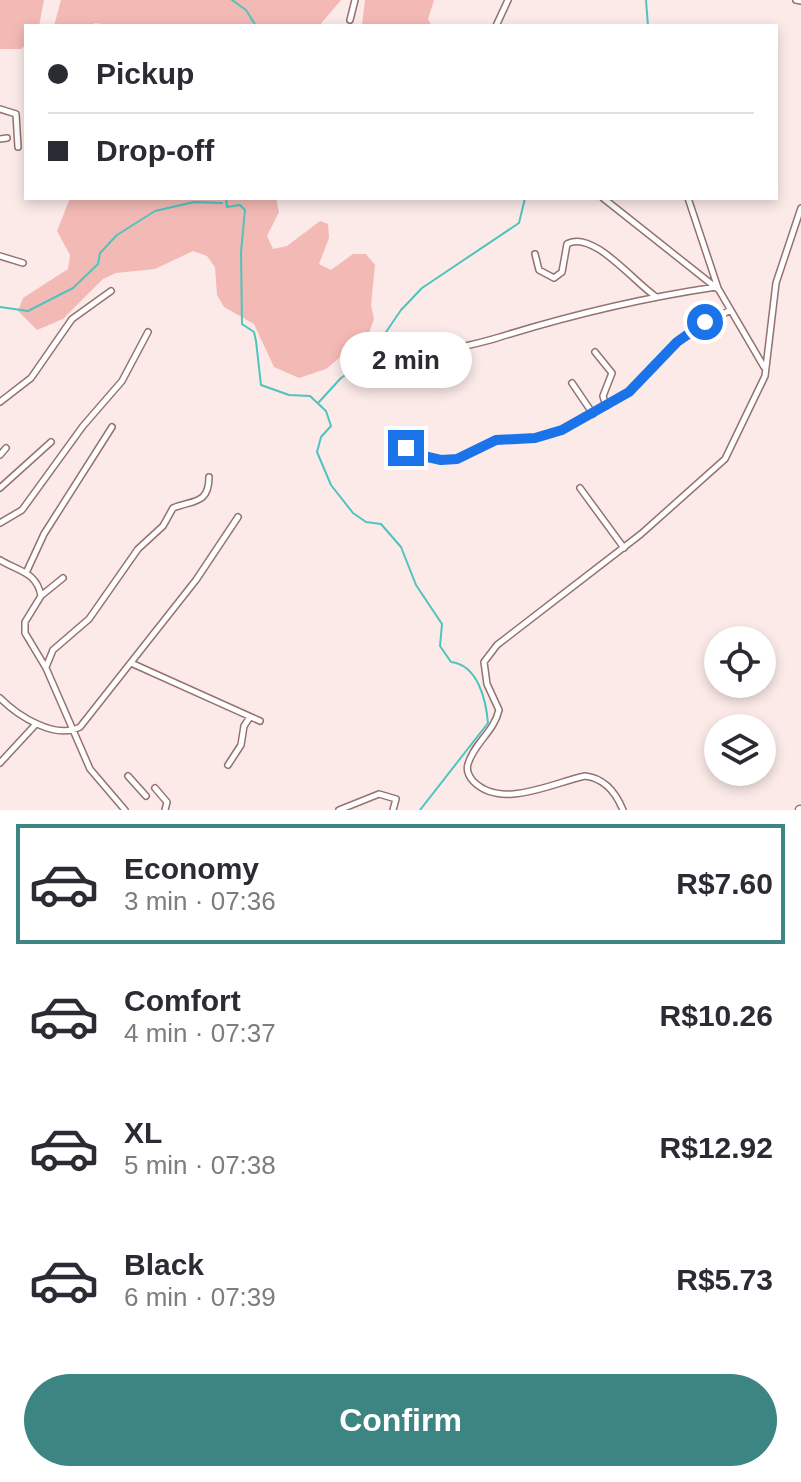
<!DOCTYPE html>
<meta charset="utf-8">
<style>
body{margin:0;font-family:Arial,sans-serif;background:#f2f2f3;color:#2b2b33;height:100vh;display:flex;flex-direction:column;font-size:30px;white-space:nowrap}
*{box-sizing:border-box;margin:0}
p{font-size:26px;color:#7c7c81}
.icon{flex:none;width:44px;height:44px;fill:none;stroke:currentColor;stroke-width:2;stroke-linecap:round;stroke-linejoin:round}
.map{position:relative;height:810px;overflow:hidden}
.details{display:flex;flex-direction:column;background:#fff;flex:1}
.details>*{flex:none}
.guide{position:absolute;left:24px;top:24px;width:754px;height:176px;border-radius:0px;box-shadow:0 4px 12px #0003;display:grid;align-content:center;height:176px;padding:0 24px;background:#fff}
.controls{position:absolute;left:704px;top:626px;display:grid;gap:16px}
.controls a{display:grid;place-items:center;width:72px;height:72px;border-radius:50%;background:#fff;box-shadow:0 4px 12px #0003;font-size:40px}
.end{position:absolute;width:36px;height:36px;margin:-18px;border:10px solid #1a73e8;background:#fff;box-shadow:0 0 0 4px #fff}
.from{border-radius:50%}
.bubble{position:absolute;height:56px;border-radius:28px;background:#fff;box-shadow:0 4px 12px #0003;font-size:26px;font-weight:600;line-height:56px;text-align:center}
.guide b{display:flex;align-items:center;gap:28px;height:76px;font-size:30px}
.guide b+b{border-top:2px solid #e1e1e2}
.guide i{width:20px;height:20px;background:#2b2b33}
ul{padding:14px 0 0;list-style:none}
li{display:flex;align-items:center;gap:24px;height:120px;margin:0 16px 12px;padding:0 8px;border:4px solid transparent;border-radius:0px}
li div{flex:1}
li b{display:block;font-size:30px}
li em{font-style:normal;font-weight:600}
li.current{border-color:#3d8582}
li>.icon{width:72px;height:72px;stroke-width:1.5}
.action{display:flex;gap:16px;margin-top:auto;padding:16px 24px}
.action a{flex:1;height:92px;border-radius:48px;background:#3d8582;color:#fff;font-size:32px;font-weight:600;line-height:92px;text-align:center}
.map>svg:first-child{display:block}
.green{fill:#f3b9b5}
.lines{fill:none;stroke-linecap:round;stroke-linejoin:round}
.stream{stroke:#4fc4bf;stroke-width:2}
.minor-casing{stroke:#95716f;stroke-width:8}
.primary-casing{stroke:#95716f;stroke-width:11}
.minor{stroke:#fff;stroke-width:5}
.primary{stroke:#fff;stroke-width:8}
.route{stroke:#1a73e8;stroke-width:10}
</style>
<div class="map">
<svg width="801" height="810" viewBox="0 0 801 810">
<rect width="100%" height="100%" fill="#fbeae8"/>
<path class="green" d="M0,0H44L39,26H26V45L21,49H0Z
M61,0H341L319,26H114L95,23L92,26H54Z
M365,0H434L428,19L432,26H362Z
M70,198H276L279,212L267,236L273,249L287,246L320,221L328,224L329,238L319,264L331,270L353,254H366L375,265L371,305L374,319L369,333L326,369L299,378L274,367L254,324L224,307L217,295L215,267L207,256L193,251L155,269L116,273L103,279L63,319L37,330L18,311L23,298L68,269L70,255L57,231Z"/>
<g class="lines">
<path class="stream" d="M232,0L246,10L256,26
M646,0L648,26
M226,198L227,207L240,205L245,210L241,252L242,324L254,332L256,341L261,385L289,395L310,396L326,411L331,426L321,437L317,452L331,485L353,513L366,522L381,524L401,547L416,585L442,624L440,646L451,662C478,665 486,700 488,723L420,810
M0,307L28,311L73,288L98,264L100,253L117,235L155,211L194,202L222,203
M319,402L341,378L367,360L401,310L422,288L519,223L525,198"/>
<g class="minor-casing">
<path id="minor" d="M796,0L801,1
M350,20L355,0
M496,26L508,0
M0,109L16,114L18,147
M0,139L7,138
M603,198L719,290L764,367
M688,198L718,288
M535,254L539,270L554,278L562,272L567,244C592,229 634,282 655,296
M0,256L23,263
M595,352L612,373L603,396L606,406
M404,373C437,347 463,349 500,337C571,315 642,298 716,287
M572,383L593,414
M0,402L31,378L72,319L111,291
M405,443L410,453L441,460L457,459L496,440L535,438L557,432L629,392L677,342L730,310
M0,455L6,448
M0,488L51,442
M580,488L624,548
M0,523L22,510L83,426L122,381L148,332
M0,560C18,571 37,572 41,596L25,622V633L46,668L90,769L125,810
M26,573L44,534L112,427
M42,595L63,578
M131,663L260,721
M46,667L53,650L89,619L138,549L163,526L173,508C192,500 209,505 209,477
M0,698C18,716 55,740 80,727L196,580L238,517
M0,763L36,724
M228,765L241,745L244,726L250,717
M128,776L146,796
M155,788L167,802L165,810
M339,810L379,794L396,799L393,810
M623,810C616,793 604,778 585,776C552,783 501,810 473,781C468,775 466,770 468,764C474,743 494,732 499,710L487,684L484,662L497,645L641,534L725,459L765,376L776,283L801,208"/>
</g>
<g class="primary-casing">
<path id="primary" d="M800,810H801"/>
</g>
<use href="#minor" class="minor"/>
<use href="#primary" class="primary"/>
</g>
<g class="lines">
<path class="route" d="M406,448L410,453L441,460L457,459L496,440L535,438L562,430L629,392L677,342L705,322"/>
</g>
</svg>
<div class="controls">
<a><svg class="icon" aria-label="locate" viewBox="0 0 24 24"><circle cx="12" cy="12" r="6"/><path d="M12 2v4M12 18v4M2 12h4M18 12h4"/></svg></a>
<a><svg class="icon" aria-label="layers" viewBox="0 0 24 24"><path d="M12 4l9 5-9 5-9-5zM3 14l9 5 9-5"/></svg></a>
</div>
<i class="end from" style="left:705px;top:322px"></i>
<i class="end" style="left:406px;top:448px"></i>
<div class="bubble" style="left:340px;top:332px;width:132px">2 min</div>
<div class="guide">
<b><i class="from"></i>Pickup</b>
<b><i></i>Drop-off</b>
</div>
</div>
<section class="details">
<ul>
<li class="current"><svg class="icon" aria-label="car" viewBox="0 0 24 24"><path d="M5 17H2v-5l4-1 3-4h7l3 4 3 1v5h-3M9 17h6M6 11h13"/><circle cx="7" cy="17" r="2"/><circle cx="17" cy="17" r="2"/></svg><div><b>Economy</b><p>3 min · 07:36</p></div><em>R$7.60</em></li>
<li><svg class="icon" aria-label="car" viewBox="0 0 24 24"><path d="M5 17H2v-5l4-1 3-4h7l3 4 3 1v5h-3M9 17h6M6 11h13"/><circle cx="7" cy="17" r="2"/><circle cx="17" cy="17" r="2"/></svg><div><b>Comfort</b><p>4 min · 07:37</p></div><em>R$10.26</em></li>
<li><svg class="icon" aria-label="car" viewBox="0 0 24 24"><path d="M5 17H2v-5l4-1 3-4h7l3 4 3 1v5h-3M9 17h6M6 11h13"/><circle cx="7" cy="17" r="2"/><circle cx="17" cy="17" r="2"/></svg><div><b>XL</b><p>5 min · 07:38</p></div><em>R$12.92</em></li>
<li><svg class="icon" aria-label="car" viewBox="0 0 24 24"><path d="M5 17H2v-5l4-1 3-4h7l3 4 3 1v5h-3M9 17h6M6 11h13"/><circle cx="7" cy="17" r="2"/><circle cx="17" cy="17" r="2"/></svg><div><b>Black</b><p>6 min · 07:39</p></div><em>R$5.73</em></li>
</ul>
<div class="action"><a>Confirm</a></div>
</section>
